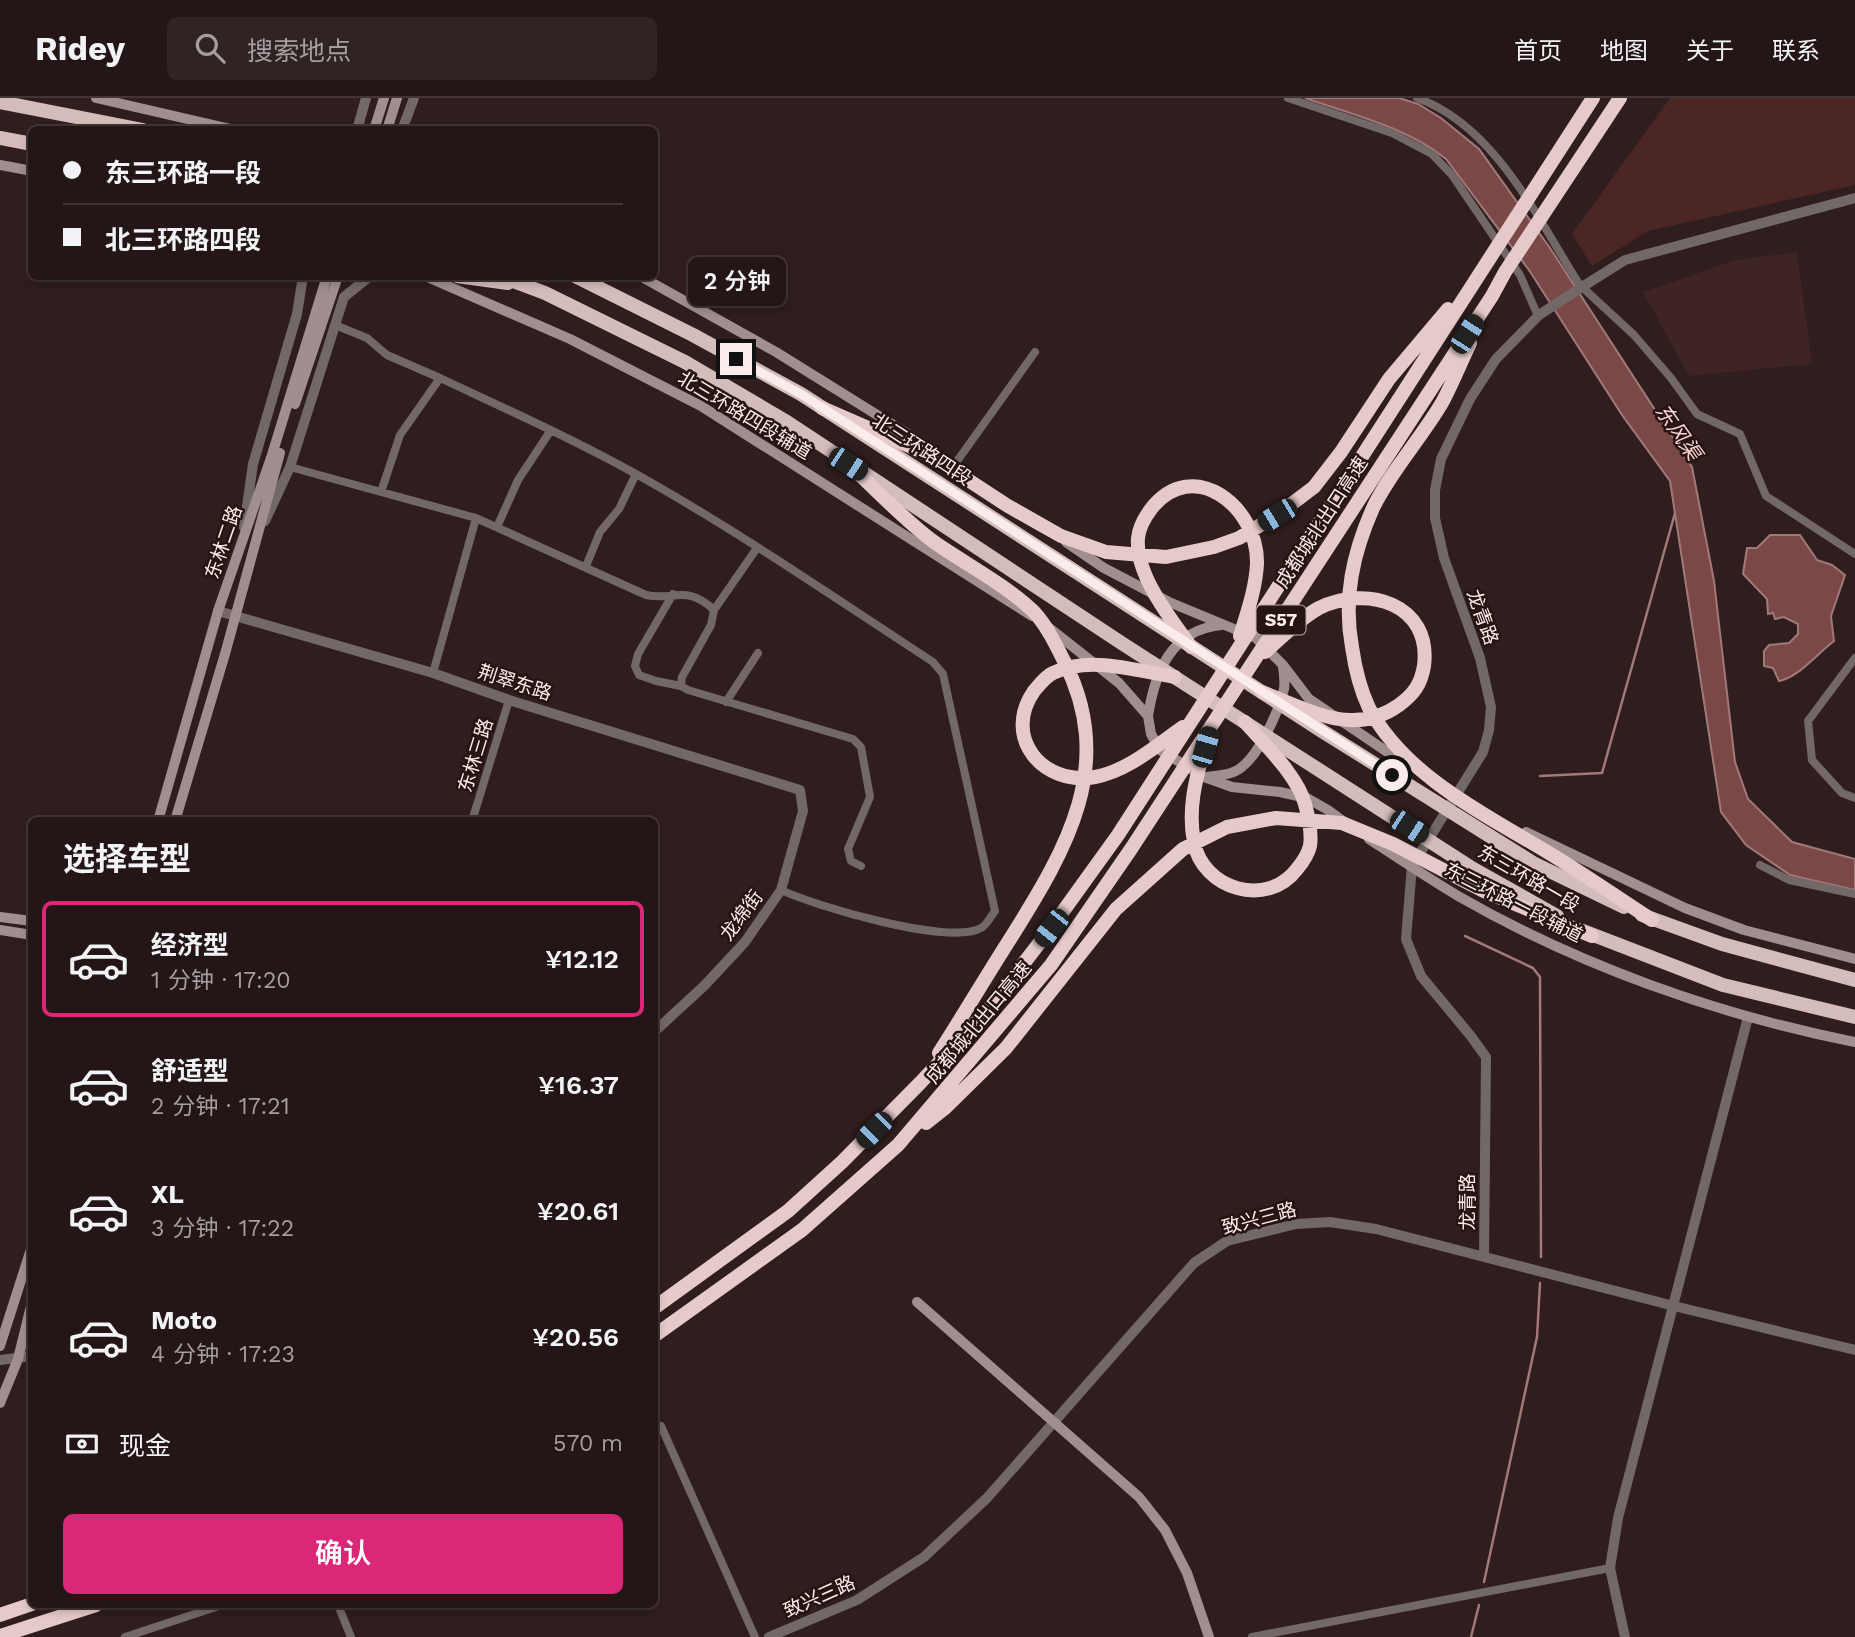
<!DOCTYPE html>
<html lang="zh">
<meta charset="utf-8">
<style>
body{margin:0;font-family:"Work Sans","Noto Sans SC",sans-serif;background:#302323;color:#f1f3f6;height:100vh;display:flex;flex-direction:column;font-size:26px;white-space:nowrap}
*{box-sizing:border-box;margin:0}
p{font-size:23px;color:#a39fa1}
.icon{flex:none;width:38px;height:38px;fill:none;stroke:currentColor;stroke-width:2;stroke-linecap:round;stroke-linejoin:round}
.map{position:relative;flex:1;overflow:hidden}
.panel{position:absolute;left:28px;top:719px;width:630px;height:791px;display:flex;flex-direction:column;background:#241616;border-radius:10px;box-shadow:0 4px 10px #0003,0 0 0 2px #413535}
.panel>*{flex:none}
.guide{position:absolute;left:28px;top:28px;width:630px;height:154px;border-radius:10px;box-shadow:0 4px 10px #0003,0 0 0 2px #413535;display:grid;align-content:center;height:154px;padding:0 35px;background:#241616}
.end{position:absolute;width:32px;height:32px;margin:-16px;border:9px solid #faeceb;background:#111;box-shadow:0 0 0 4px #111}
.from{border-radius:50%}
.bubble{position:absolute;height:49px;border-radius:10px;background:#241616;box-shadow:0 4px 10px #0003,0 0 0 2px #413535;font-size:23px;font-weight:600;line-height:49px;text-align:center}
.car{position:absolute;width:21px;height:42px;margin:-21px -10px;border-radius:9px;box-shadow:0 0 5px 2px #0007;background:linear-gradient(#222 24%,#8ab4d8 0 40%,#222 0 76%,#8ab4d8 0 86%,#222 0)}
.guide b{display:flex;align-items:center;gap:24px;height:66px;font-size:26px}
.guide b+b{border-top:2px solid #413535}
.guide i{width:18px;height:18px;background:#f1f3f6}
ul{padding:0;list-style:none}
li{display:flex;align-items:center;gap:21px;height:116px;margin:0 14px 10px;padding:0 21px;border:4px solid transparent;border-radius:10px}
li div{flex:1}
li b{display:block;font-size:26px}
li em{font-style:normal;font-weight:600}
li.on{border-color:#db2777}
li>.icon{width:63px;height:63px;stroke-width:1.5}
h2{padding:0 35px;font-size:32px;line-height:84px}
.pay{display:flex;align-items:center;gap:18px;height:77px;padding:0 35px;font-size:26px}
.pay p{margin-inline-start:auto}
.action{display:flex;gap:14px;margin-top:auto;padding:14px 35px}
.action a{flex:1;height:80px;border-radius:10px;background:#db2777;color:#fff;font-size:28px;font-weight:600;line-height:80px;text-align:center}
header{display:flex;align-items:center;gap:42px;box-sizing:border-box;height:98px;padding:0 35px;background:#241616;border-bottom:2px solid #413535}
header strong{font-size:33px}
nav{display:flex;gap:38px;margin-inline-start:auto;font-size:24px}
.search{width:490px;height:63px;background:#302323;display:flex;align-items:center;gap:18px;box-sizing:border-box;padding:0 24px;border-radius:10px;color:#a39fa1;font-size:26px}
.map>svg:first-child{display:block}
.built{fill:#3e2424}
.green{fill:#4c2525}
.water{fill:#7b4848;stroke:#a17979;stroke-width:2}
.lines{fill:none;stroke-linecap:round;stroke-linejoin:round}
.stream{stroke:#a17979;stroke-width:2.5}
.minor{stroke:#736868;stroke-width:8}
.tertiary{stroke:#736868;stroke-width:10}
.secondary{stroke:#a18f8f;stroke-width:10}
.trunk{stroke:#d4bcbb;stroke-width:14}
.motorway{stroke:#e5cac9;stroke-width:14}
.route{stroke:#faeceb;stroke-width:9}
.labels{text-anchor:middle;stroke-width:5;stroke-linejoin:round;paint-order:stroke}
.shield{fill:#261413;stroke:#baabaa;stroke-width:2}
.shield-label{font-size:18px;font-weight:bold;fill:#faeceb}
.street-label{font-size:19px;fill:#faeceb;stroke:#261413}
.water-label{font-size:21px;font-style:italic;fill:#f7d4d2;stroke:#261413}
</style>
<header>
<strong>Ridey</strong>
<div class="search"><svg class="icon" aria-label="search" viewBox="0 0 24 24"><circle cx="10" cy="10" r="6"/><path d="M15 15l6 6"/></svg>搜索地点</div>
<nav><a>首页</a><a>地图</a><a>关于</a><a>联系</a></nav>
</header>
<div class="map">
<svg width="1855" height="1539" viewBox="0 0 1855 1539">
<rect width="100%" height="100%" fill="#301d1d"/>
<path class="built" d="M1797,154L1812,266L1689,278L1643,194L1736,162Z"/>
<path class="green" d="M1670,0H1855V87L1648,133L1592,168L1572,136Z"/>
<path class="water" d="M1305,0H1399L1418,6L1441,20L1479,51L1550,150L1692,369L1714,483L1735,664L1748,701L1792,744L1855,761V792L1790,777L1746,747L1721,714L1670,383L1622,317L1529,172L1446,61C1406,29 1353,17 1305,0Z
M1770,437H1800L1817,462L1832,467L1845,477L1831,518L1834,543C1817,556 1799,579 1779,583L1773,570L1764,568V553L1769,547L1789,545L1798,536V526L1784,519L1775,521L1773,515L1768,516L1767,501L1743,476L1747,450H1757Z"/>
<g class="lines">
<path class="stream" d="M1540,678L1602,675L1675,415
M1465,838L1533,870L1540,879L1541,1159
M1484,1484L1537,1239L1540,1185
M1471,1539L1479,1507"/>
<path class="minor" d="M1288,0L1392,35L1432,56L1452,77L1520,177L1538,218
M1417,0C1496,28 1538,122 1581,189
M1582,189L1634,237L1671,280L1697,316L1740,336L1766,398L1855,456
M335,227L367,240L387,257L440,280
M955,366L1035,254
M290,369L476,420L433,575
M381,394L400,337L440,280C506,311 573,341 636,376C738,433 835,500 933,564L943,576L995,813C991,818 987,827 981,830C949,848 815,808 781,792
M476,420L646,497C674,503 687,486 714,512L711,527L682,579L681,588L688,592L853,641L861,649L870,699L848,751L851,763L861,768
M497,429L518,382L551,332
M586,468L600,434L619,411L636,376
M673,496L638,556L635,568L639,577L656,583L681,588
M714,512L757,450
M1855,560L1808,623L1812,662L1842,695L1855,700
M726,604L758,555
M472,723L509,602
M1760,767L1789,782L1855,796
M661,1328L755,1539
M338,1507L351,1539
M125,1539L222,1507
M1252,1539L1610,1470"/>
<path class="tertiary" d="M357,32L366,0
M402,32L414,0
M265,423L290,369L344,199L370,178
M244,429L253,366L297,216L303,178
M218,513L433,575L509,602L800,692L803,713L781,792L745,844L704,888L654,934
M1484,1159L1486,959L1470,937L1421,878L1406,841L1412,768L1483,654L1489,632L1491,609L1480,560L1444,460L1435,420V392L1441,361L1470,301L1496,261L1539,217L1582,189L1625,162L1855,100
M0,1262L32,1258
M769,1539L857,1502L924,1459L987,1400L1194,1165L1227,1143L1296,1126L1330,1124L1376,1131L1674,1208L1855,1252
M1625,1539L1610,1470L1618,1420L1748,919"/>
<path class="secondary" d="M96,0L235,32
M374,32L384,0
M387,32L397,0
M0,67L32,73
M425,178L570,241L701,308L1032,518
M640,178L776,254L935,353
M295,306L338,178
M1066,444L1104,470L1169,504L1256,540L1283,567L1309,601L1408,668
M1048,529L1119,585L1148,618L1151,636L1160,652L1204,679L1232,689L1280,694L1307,700L1328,712L1347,726
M1148,618C1155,574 1171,532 1221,527
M1207,679C1219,677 1234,677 1243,668C1260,654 1279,613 1284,591C1285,585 1284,576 1283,569
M158,723L218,513L271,360L327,178
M175,723L225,556L280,355
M1526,734L1685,810L1744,832L1855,861
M1369,741C1398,760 1428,780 1458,798C1580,868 1718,917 1855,944
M0,819L32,823
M0,832L32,837
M917,1204L1139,1399L1165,1432L1187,1475L1209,1539
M0,1248L32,1148
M0,1305L18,1261L32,1204"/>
<path class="trunk" d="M0,4L143,32
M0,40L32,46
M457,178L508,185
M500,178L545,195L685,264L787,324L1123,546L1470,769L1557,818
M575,178L693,237L801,296L1322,633L1533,765L1624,809
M1642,817L1722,846L1855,882
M1583,833L1723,887L1855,919"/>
<path class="motorway" d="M1470,245C1461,264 1453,284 1443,303C1423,338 1390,374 1373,410C1353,455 1343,500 1352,549C1355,570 1360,591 1369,610C1405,678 1486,717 1549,755C1584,776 1618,800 1652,822
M822,310L930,357L1008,408L1061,438L1106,454L1166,459L1214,449L1239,440L1277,417L1314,389L1341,354L1389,281L1448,211
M848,366C876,391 904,422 934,444C964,465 1009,489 1034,514C1047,528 1056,547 1064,563C1117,666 1067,750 1012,838C987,877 964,916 939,955
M1191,549C1171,521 1135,477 1138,440C1139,430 1145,419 1151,411C1193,357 1258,409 1257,465C1256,490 1247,515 1240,538
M1175,579C1137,573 1090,557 1053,575C1046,578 1039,587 1034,593C1002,639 1042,688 1095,679C1128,673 1157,647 1183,629
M1262,594C1287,604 1322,621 1349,622C1367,623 1385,617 1399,607C1414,596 1421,586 1424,568C1432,506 1367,486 1319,510C1299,521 1282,539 1265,554
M1206,644C1197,677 1187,709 1194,744C1202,791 1267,811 1297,771C1302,765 1308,756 1310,748C1312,736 1308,717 1305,706C1297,677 1264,646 1245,624
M926,1025L945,1010L1006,950L1116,811L1183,751L1227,729L1276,720L1342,725L1393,746L1484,793L1592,838
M654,1210L788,1113L842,1064L921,984L986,914L1051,830L1118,737L1593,0
M654,1238L802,1132L898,1047L1051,867L1131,751L1492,198L1505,174L1620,0
M0,1517L32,1506
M0,1538L96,1507"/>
</g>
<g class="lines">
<path class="route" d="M736,261L801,296L1392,677"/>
</g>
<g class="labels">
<rect class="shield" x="1256.5" y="507.5" width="49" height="29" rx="5"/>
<g class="shield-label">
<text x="1281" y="528">S57</text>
</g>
<g class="street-label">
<text transform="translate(745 317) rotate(31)" y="7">北三环路四段辅道</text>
<text transform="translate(922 351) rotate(33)" y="7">北三环路四段</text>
<text transform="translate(1321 424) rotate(-57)" y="7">成都城北出口高速</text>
<text transform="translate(223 444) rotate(-71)" y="7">东林二路</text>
<text transform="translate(1483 519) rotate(70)" y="7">龙青路</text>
<text transform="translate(515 584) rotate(18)" y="7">荆翠东路</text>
<text transform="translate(475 657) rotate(-73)" y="7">东林三路</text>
<text transform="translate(1529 780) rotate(30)" y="7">东三环路一段</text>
<text transform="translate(1514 804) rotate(27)" y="7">东三环路一段辅道</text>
<text transform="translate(741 817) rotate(-53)" y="7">龙绵街</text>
<text transform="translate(978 924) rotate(-50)" y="7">成都城北出口高速</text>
<text transform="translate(1467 1104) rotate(-90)" y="7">龙青路</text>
<text transform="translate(1259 1120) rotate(-15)" y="7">致兴三路</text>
<text transform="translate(819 1498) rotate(-24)" y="7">致兴三路</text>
</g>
<g class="water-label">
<text transform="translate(1678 334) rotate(55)" y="7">东风渠</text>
</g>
</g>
</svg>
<i class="end from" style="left:1392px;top:677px"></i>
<i class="end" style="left:736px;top:261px"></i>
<div class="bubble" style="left:688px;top:159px;width:98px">2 分钟</div>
<i class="car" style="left:1467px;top:236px;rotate:33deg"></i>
<i class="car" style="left:848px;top:366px;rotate:123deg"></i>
<i class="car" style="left:1277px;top:417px;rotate:239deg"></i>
<i class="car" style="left:1205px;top:649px;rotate:16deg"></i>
<i class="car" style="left:1409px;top:729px;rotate:123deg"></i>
<i class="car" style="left:1051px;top:830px;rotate:218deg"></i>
<i class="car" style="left:874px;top:1032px;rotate:225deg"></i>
<div class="guide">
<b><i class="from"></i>东三环路一段</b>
<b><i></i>北三环路四段</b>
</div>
<section class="panel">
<h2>选择车型</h2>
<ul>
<li class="on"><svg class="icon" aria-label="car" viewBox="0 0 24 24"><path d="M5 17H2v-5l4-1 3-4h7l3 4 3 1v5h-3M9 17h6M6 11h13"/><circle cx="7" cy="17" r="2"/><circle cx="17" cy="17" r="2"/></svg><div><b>经济型</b><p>1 分钟 · 17:20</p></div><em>¥12.12</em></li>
<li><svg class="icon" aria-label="car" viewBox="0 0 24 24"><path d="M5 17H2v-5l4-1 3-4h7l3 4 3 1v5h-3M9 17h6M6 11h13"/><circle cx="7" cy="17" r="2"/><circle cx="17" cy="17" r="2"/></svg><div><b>舒适型</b><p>2 分钟 · 17:21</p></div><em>¥16.37</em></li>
<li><svg class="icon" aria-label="car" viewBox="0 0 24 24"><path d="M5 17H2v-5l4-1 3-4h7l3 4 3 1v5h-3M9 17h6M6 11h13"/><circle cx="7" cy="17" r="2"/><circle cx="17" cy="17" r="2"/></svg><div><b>XL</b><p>3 分钟 · 17:22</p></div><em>¥20.61</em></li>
<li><svg class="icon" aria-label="car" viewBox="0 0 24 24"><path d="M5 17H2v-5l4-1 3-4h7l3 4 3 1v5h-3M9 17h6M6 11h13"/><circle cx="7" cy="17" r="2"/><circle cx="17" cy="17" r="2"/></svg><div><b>Moto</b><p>4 分钟 · 17:23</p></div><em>¥20.56</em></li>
</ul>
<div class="pay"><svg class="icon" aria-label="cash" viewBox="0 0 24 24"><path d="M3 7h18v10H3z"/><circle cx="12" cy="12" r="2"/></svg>现金<p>570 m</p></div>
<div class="action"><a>确认</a></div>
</section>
</div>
